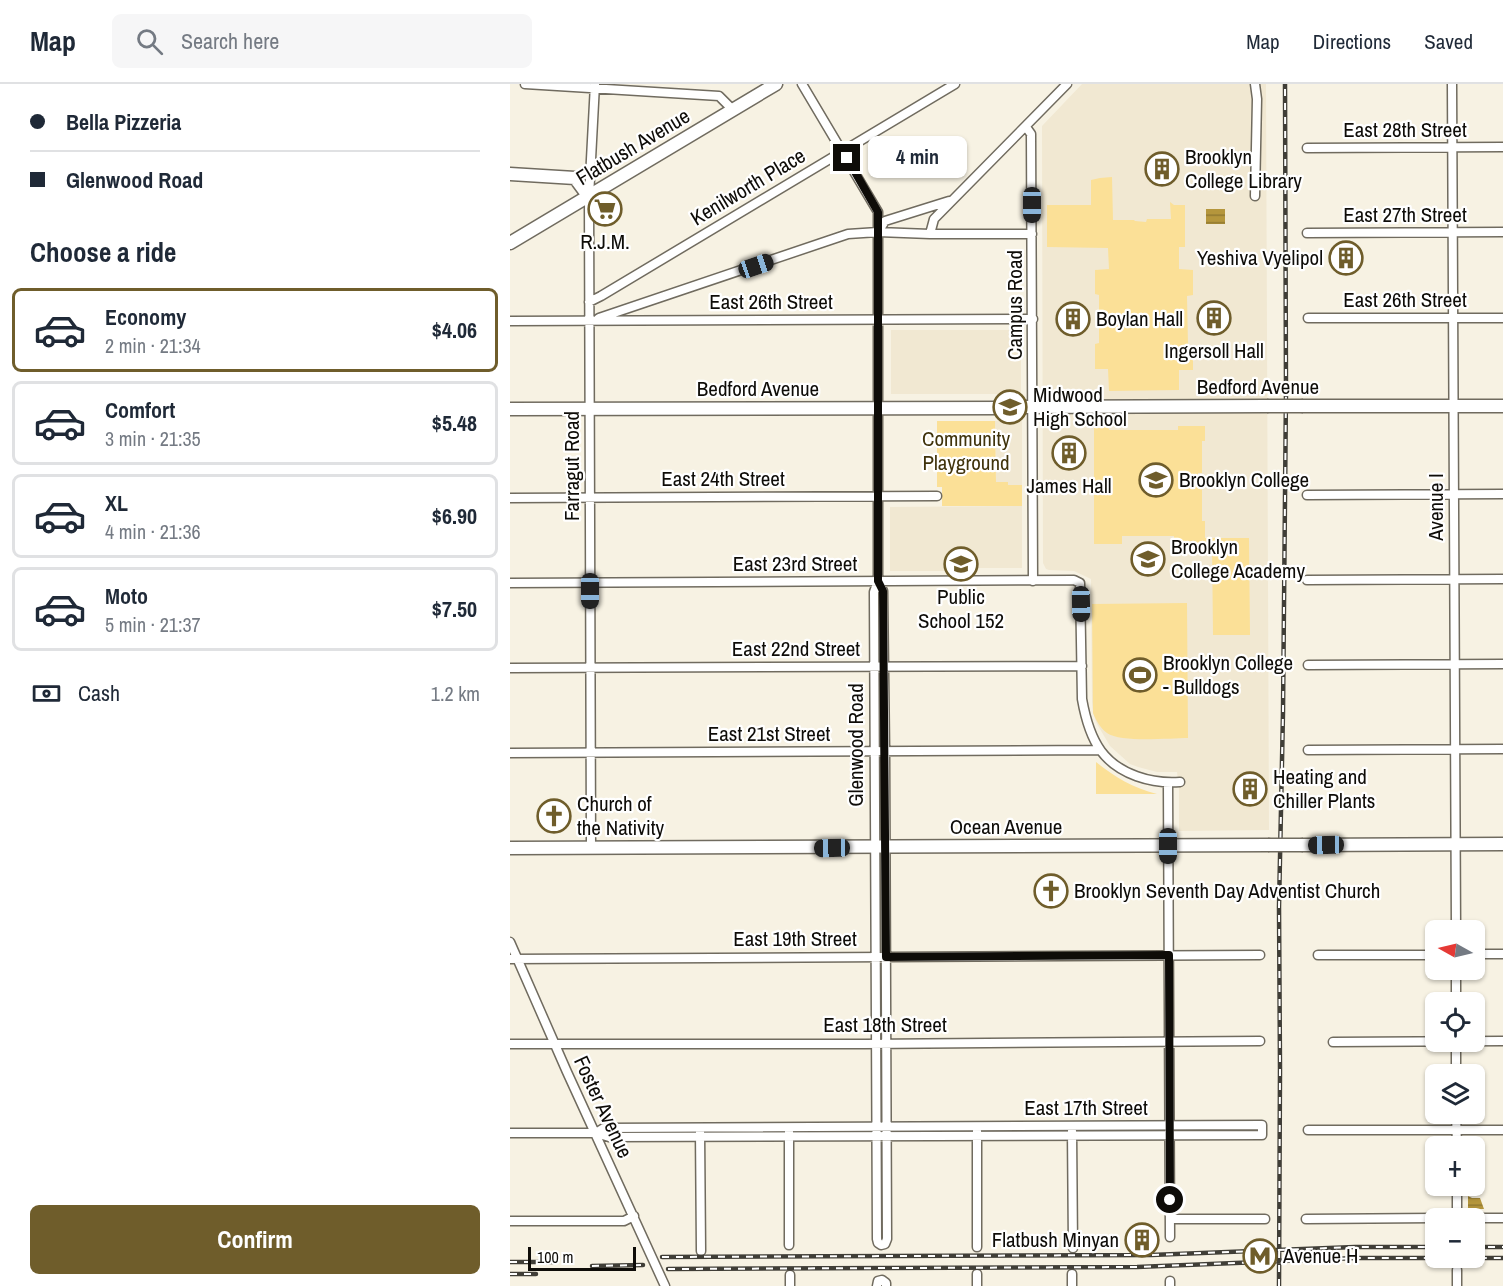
<!DOCTYPE html>
<meta charset="utf-8">
<style>
body{margin:0;font-family:"Archivo Narrow",sans-serif;background:#f6f6f7;color:#1f2937;height:100vh;display:flex;flex-direction:column;font-size:22px;white-space:nowrap}
*{box-sizing:border-box;margin:0}
p{font-size:20px;color:#747a83}
.icon{flex:none;width:33px;height:33px;fill:none;stroke:currentColor;stroke-width:2;stroke-linecap:round;stroke-linejoin:round}
.map{position:relative;flex:1;overflow:hidden}
.side{display:flex;flex-direction:column;background:#fff;width:510px}
.side>*{flex:none}
.banner{display:grid;align-content:center;height:132px;padding:0 30px;background:#fff}
.needle{width:39px;rotate:278deg}
.controls{position:absolute;left:915px;top:836px;display:grid;gap:12px}
.controls a{display:grid;place-items:center;width:60px;height:60px;border-radius:9px;background:#fff;box-shadow:0 2px 4px #0004;font-size:30px}
.scale{position:absolute;left:18px;bottom:15px;width:108px;box-sizing:border-box;padding-left:6px;border:3px solid #0e0c08;border-top:0;font-size:16px;line-height:21px;white-space:nowrap;color:#0e0c08;-webkit-text-stroke:4px #fff;paint-order:stroke}
.end{position:absolute;width:27px;height:27px;margin:-14px;border:8px solid #0e0c08;background:#fff;box-shadow:0 0 0 3px #fff}
.from{border-radius:50%}
.bubble{position:absolute;height:42px;border-radius:9px;background:#fff;box-shadow:0 2px 4px #0004;font-size:20px;font-weight:700;line-height:42px;text-align:center}
.car{position:absolute;width:18px;height:36px;margin:-18px -9px;border-radius:8px;box-shadow:0 0 4px 2px #0007;background:linear-gradient(#222 24%,#8ab4d8 0 40%,#222 0 76%,#8ab4d8 0 86%,#222 0)}
.banner b{display:flex;align-items:center;gap:21px;height:57px;font-size:22px}
.banner b+b{border-top:2px solid #e0e1e3}
.banner i{width:15px;height:15px;background:#1f2937}
ul{padding:0;list-style:none}
li{display:flex;align-items:center;gap:18px;height:84px;margin:0 12px 9px;padding:0 18px;border:3px solid #e0e1e3;border-radius:9px}
li div{flex:1}
li b{display:block;font-size:22px}
li em{font-style:normal;font-weight:700}
li.on{border-color:#6f5d2b}
li>.icon{width:54px;height:54px;stroke-width:1.5}
h2{padding:0 30px;font-size:27px;line-height:72px}
.pay{display:flex;align-items:center;gap:15px;height:66px;padding:0 30px;font-size:22px}
.pay p{margin-inline-start:auto}
.cta{display:flex;gap:12px;margin-top:auto;padding:12px 30px}
.cta a{flex:1;height:69px;border-radius:9px;background:#6f5d2b;color:#fff;font-size:24px;font-weight:700;line-height:69px;text-align:center}
header{display:flex;align-items:center;gap:36px;box-sizing:border-box;height:84px;padding:0 30px;background:#fff;border-bottom:2px solid #e0e1e3}
header strong{font-size:28px}
nav{display:flex;gap:33px;margin-inline-start:auto;font-size:21px}
.search{width:420px;height:54px;background:#f6f6f7;display:flex;align-items:center;gap:15px;box-sizing:border-box;padding:0 21px;border-radius:9px;color:#747a83;font-size:22px}
main{display:flex;flex:1;min-height:0}
.map>svg:first-child{display:block}
.built{fill:#f1e8d2}
.green{fill:#fbe097}
.water{fill:url(#water-rules)}
.lines{fill:none;stroke-linecap:round;stroke-linejoin:round}
.street-casing{stroke:#706b5f;stroke-width:11}
.secondary-casing{stroke:#706b5f;stroke-width:15}
.primary-casing{stroke:#706b5f;stroke-width:15}
.street{stroke:#fff;stroke-width:8}
.secondary{stroke:#fff;stroke-width:12}
.primary{stroke:#fff;stroke-width:12}
.rail-casing{stroke:#403e37;stroke-width:4.5}
.rail{stroke:#fff;stroke-width:2;stroke-dasharray:7;stroke-linecap:butt}
.secondary-bridge-casing{stroke:#706b5f;stroke-width:15;stroke-linecap:butt}
.secondary-bridge{stroke:#fff;stroke-width:12}
.route{stroke:#0e0c08;stroke-width:8}
.labels{text-anchor:middle;stroke-width:4.5;stroke-linejoin:round;paint-order:stroke}
.street-label{font-size:21px;fill:#0e0c08;stroke:#fff}
.poi-label{font-size:21px;fill:#0e0c08;stroke:#fff;text-anchor:start}
.park-label{font-size:21px;fill:#40330c;stroke:#fff}
</style>
<header>
<strong>Map</strong>
<div class="search"><svg class="icon" aria-label="search" viewBox="0 0 24 24"><circle cx="10" cy="10" r="6"/><path d="M15 15l6 6"/></svg>Search here</div>
<nav><a>Map</a><a>Directions</a><a>Saved</a></nav>
</header>
<main>
<section class="side">
<div class="banner">
<b><i class="from"></i>Bella Pizzeria</b>
<b><i></i>Glenwood Road</b>
</div>
<h2>Choose a ride</h2>
<ul>
<li class="on"><svg class="icon" aria-label="car" viewBox="0 0 24 24"><path d="M5 17H2v-5l4-1 3-4h7l3 4 3 1v5h-3M9 17h6M6 11h13"/><circle cx="7" cy="17" r="2"/><circle cx="17" cy="17" r="2"/></svg><div><b>Economy</b><p>2 min · 21:34</p></div><em>$4.06</em></li>
<li><svg class="icon" aria-label="car" viewBox="0 0 24 24"><path d="M5 17H2v-5l4-1 3-4h7l3 4 3 1v5h-3M9 17h6M6 11h13"/><circle cx="7" cy="17" r="2"/><circle cx="17" cy="17" r="2"/></svg><div><b>Comfort</b><p>3 min · 21:35</p></div><em>$5.48</em></li>
<li><svg class="icon" aria-label="car" viewBox="0 0 24 24"><path d="M5 17H2v-5l4-1 3-4h7l3 4 3 1v5h-3M9 17h6M6 11h13"/><circle cx="7" cy="17" r="2"/><circle cx="17" cy="17" r="2"/></svg><div><b>XL</b><p>4 min · 21:36</p></div><em>$6.90</em></li>
<li><svg class="icon" aria-label="car" viewBox="0 0 24 24"><path d="M5 17H2v-5l4-1 3-4h7l3 4 3 1v5h-3M9 17h6M6 11h13"/><circle cx="7" cy="17" r="2"/><circle cx="17" cy="17" r="2"/></svg><div><b>Moto</b><p>5 min · 21:37</p></div><em>$7.50</em></li>
</ul>
<div class="pay"><svg class="icon" aria-label="cash" viewBox="0 0 24 24"><path d="M3 7h18v10H3z"/><circle cx="12" cy="12" r="2"/></svg>Cash<p>1.2 km</p></div>
<div class="cta"><a>Confirm</a></div>
</section>
<div class="map">
<svg width="993" height="1202" viewBox="0 0 993 1202">
<defs>
<pattern id="water-rules" width="6" height="5" patternUnits="userSpaceOnUse" patternTransform="scale(1.5)"><rect width="6" height="5" fill="#b5963c"/><path d="M0 2.5h6" fill="none" stroke="#927930"/></pattern>
</defs>
<rect width="100%" height="100%" fill="#f7f2e3"/>
<path class="built" d="M572,0H756L759,746L669,747V704L667,688H647L628,683L620,680L600,662L587,640L583,629L582,618L581,495L564,487L539,486L536,485L533,479L532,42Z
M381,246H511V310H503L502,336L512,337V401H498V398H486L485,337L498,336V310H381Z
M512,422V484H443L439,487H380V423Z"/>
<path class="green" d="M602,93L603,136H624L625,137L636,138L637,135H661L660,118L664,121H675V163H669V185L683,186V211L677,212L678,262H683V286H669V306L599,307L598,285H585V260L589,259V211L585,210V186L599,185L598,164L537,163V121H581V96L590,94Z
M427,337H485L486,398H498V401H512V422H432V403H427Z
M599,341V346H668V342H695V357H692V389H688V404L692,405V437H695V454H739L740,551H703L702,460H664V452H612V460H584V342Z
M677,519L678,654C659,654 611,659 597,649C590,644 586,636 583,629L582,520Z
M586,678C605,693 623,704 647,710H586Z"/>
<path class="water" d="M696,125H715V140H696Z
M958,1112L962,1114H970L974,1125H958Z"/>
<g class="lines">
<g class="street-casing">
<path id="street" d="M15,0L209,12L223,26
M292,0L368,128V497L364,508L367,1155L368,1159L371,1161L375,1160L377,1155L375,667L373,507L368,497
M745,0L747,15L745,112
M942,0L946,846
M516,43L521,50L523,497
M797,64L993,63
M368,148L375,137L439,117
M797,149L993,148
M420,150L424,135L557,0
M79,218L91,212L445,0
M89,234L338,150L368,148L420,150H522
M798,234H993
M0,237L523,235
M797,411L993,410
M0,414L427,412
M797,496L993,495
M0,499L564,496L570,499L572,615C575,632 580,652 591,667C609,691 642,700 670,698
M798,581L993,580
M0,584L572,582
M798,666L993,665
M0,669L590,666
M658,699L660,1153
M81,764L79,113L85,0
M0,858L57,988L155,1202
M964,870H993
M808,871H926
M0,875L750,871
M946,918V885
M946,957V990
M823,958L993,957
M0,960H355L750,957
M946,1029L947,1062
M798,1046H993
M190,1047L191,1167
M279,1047V1161
M467,1047V1163
M562,1047L563,1164
M0,1049H86L99,1053L752,1051V1041L94,1044L86,1049
M947,1101V1134
M936,1134H993
M660,1135H755
M796,1135L926,1134
M0,1137H114L124,1132
M947,1186V1202
M467,1190V1202
M562,1190V1202
M280,1191V1202
M660,1197V1202
M367,1202L368,1197L372,1196L376,1199V1202"/>
</g>
<g class="secondary-casing">
<path id="secondary" d="M0,90L65,94L79,113
M793,322H993
M503,323L757,322
M0,325L497,324
M793,761L993,760
M0,764L758,761"/>
</g>
<g class="primary-casing">
<path id="primary" d="M0,159L266,0"/>
</g>
<use href="#street" class="street"/>
<use href="#secondary" class="secondary"/>
<use href="#primary" class="primary"/>
<g class="rail-casing">
<path id="rail" d="M964,1163H993
M152,1173L641,1171L845,1163H926
M0,1178H43
M82,1182L133,1181
M158,1185L627,1183L847,1174H993
M0,1190H26
M769,1202L770,984L769,823L773,628L776,307L775,0"/>
</g>
<use href="#rail" class="rail"/>
<g class="secondary-bridge-casing">
<path id="secondary-bridge" d="M757,322H793
M758,761H793"/>
</g>
<use href="#secondary-bridge" class="secondary-bridge"/>
</g>
<g class="lines">
<path class="route" d="M337,74L368,128V497L373,507L376,873L659,871L660,1116"/>
</g>
<defs>
<g id="building-ring" transform="scale(1.725)"><circle r="9.5" fill="#fff" stroke="#6f5d2b" stroke-width="1.5"/><path d="M-4-6H4V6H1V3H-1V6H-4ZM-2.5-4.3h1.7v1.8h-1.7ZM.8-4.3h1.7v1.8H.8ZM-2.5-1h1.7V.8h-1.7ZM.8-1h1.7V.8H.8Z" fill="#6f5d2b"/></g>
<g id="supermarket-ring" transform="scale(1.725)"><circle r="9.5" fill="#fff" stroke="#6f5d2b" stroke-width="1.5"/><path d="M-6-5.5h2.5l.6 2H6L4.5 2H-2.5L-4.4-4H-6ZM-1.5 3.2a1.3 1.3 0 1 0 .1 0ZM3 3.2a1.3 1.3 0 1 0 .1 0Z" fill="#6f5d2b"/></g>
<g id="school-ring" transform="scale(1.725)"><circle r="9.5" fill="#fff" stroke="#6f5d2b" stroke-width="1.5"/><path d="M0-5L7-2L0 1L-7-2ZM-4 1L0 2.5L4 1V4Q0 6-4 4Z" fill="#6f5d2b"/></g>
<g id="university-ring" transform="scale(1.725)"><circle r="9.5" fill="#fff" stroke="#6f5d2b" stroke-width="1.5"/><path d="M0-5L7-2L0 1L-7-2ZM-4 1L0 2.5L4 1V4Q0 6-4 4Z" fill="#6f5d2b"/></g>
<g id="stadium-ring" transform="scale(1.725)"><circle r="9.5" fill="#fff" stroke="#6f5d2b" stroke-width="1.5"/><path d="M0-5a6.5 5 0 1 0 0 10a6.5 5 0 1 0 0-10ZM-3.5-1.8h7v3.6h-7Z" fill="#6f5d2b"/></g>
<g id="church-ring" transform="scale(1.725)"><circle r="9.5" fill="#fff" stroke="#6f5d2b" stroke-width="1.5"/><path d="M-1.2-6h2.4v3.5h3.3v2.4h-3.3V6h-2.4V-.1h-3.3v-2.4h3.3Z" fill="#6f5d2b"/></g>
<g id="metro-ring" transform="scale(1.725)"><circle r="9.5" fill="#fff" stroke="#6f5d2b" stroke-width="1.5"/><path d="M-5.5 5V-5H-3L0 0L3-5H5.5V5H3V-.5L0 4L-3-.5V5Z" fill="#6f5d2b"/></g>
</defs>
<g fill-rule="evenodd">
<use href="#building-ring" x="652" y="85"/>
<use href="#supermarket-ring" x="95" y="125"/>
<use href="#building-ring" x="836" y="174"/>
<use href="#building-ring" x="704" y="234"/>
<use href="#building-ring" x="563" y="235"/>
<use href="#school-ring" x="500" y="323"/>
<use href="#building-ring" x="559" y="369"/>
<use href="#university-ring" x="646" y="396"/>
<use href="#school-ring" x="638" y="475"/>
<use href="#school-ring" x="451" y="480"/>
<use href="#stadium-ring" x="630" y="591"/>
<use href="#building-ring" x="740" y="705"/>
<use href="#church-ring" x="44" y="732"/>
<use href="#church-ring" x="541" y="807"/>
<use href="#building-ring" x="632" y="1156"/>
<use href="#metro-ring" x="750" y="1172"/>
</g>
<g class="labels">
<g class="street-label">
<text x="895" y="53">East 28th Street</text>
<text transform="translate(123 63) rotate(-31)" y="7">Flatbush Avenue</text>
<text transform="translate(238 103) rotate(-31)" y="7">Kenilworth Place</text>
<text x="895" y="138">East 27th Street</text>
<text x="895" y="223">East 26th Street</text>
<text x="261" y="225">East 26th Street</text>
<text transform="translate(505 221) rotate(-90)" y="7">Campus Road</text>
<text x="748" y="310">Bedford Avenue</text>
<text x="248" y="312">Bedford Avenue</text>
<text transform="translate(62 382) rotate(-90)" y="7">Farragut Road</text>
<text x="213" y="402">East 24th Street</text>
<text transform="translate(926 423) rotate(-90)" y="7">Avenue I</text>
<text x="285" y="487">East 23rd Street</text>
<text x="286" y="572">East 22nd Street</text>
<text x="259" y="657">East 21st Street</text>
<text transform="translate(346 661) rotate(-90)" y="7">Glenwood Road</text>
<text x="496" y="750">Ocean Avenue</text>
<text x="285" y="862">East 19th Street</text>
<text x="375" y="948">East 18th Street</text>
<text transform="translate(93 1023) rotate(65)" y="7">Foster Avenue</text>
<text x="576" y="1031">East 17th Street</text>
</g>
<g class="poi-label">
<text x="675" y="80">Brooklyn<tspan x="675" dy="24">College Library</tspan></text>
<text x="95" y="165" text-anchor="middle">R.J.M.</text>
<text x="813" y="181" text-anchor="end">Yeshiva Vyelipol</text>
<text x="586" y="242">Boylan Hall</text>
<text x="704" y="274" text-anchor="middle">Ingersoll Hall</text>
<text x="523" y="318">Midwood<tspan x="523" dy="24">High School</tspan></text>
<text x="669" y="403">Brooklyn College</text>
<text x="559" y="409" text-anchor="middle">James Hall</text>
<text x="661" y="470">Brooklyn<tspan x="661" dy="24">College Academy</tspan></text>
<text x="451" y="520" text-anchor="middle">Public<tspan x="451" dy="24">School 152</tspan></text>
<text x="653" y="586">Brooklyn College<tspan x="653" dy="24">- Bulldogs</tspan></text>
<text x="763" y="700">Heating and<tspan x="763" dy="24">Chiller Plants</tspan></text>
<text x="67" y="727">Church of<tspan x="67" dy="24">the Nativity</tspan></text>
<text x="564" y="814">Brooklyn Seventh Day Adventist Church</text>
<text x="609" y="1163" text-anchor="end">Flatbush Minyan</text>
<text x="773" y="1179">Avenue H</text>
</g>
<g class="park-label">
<text x="456" y="362">Community<tspan x="456" dy="24">Playground</tspan></text>
</g>
</g>
</svg>
<div class="controls">
<a><svg class="needle" viewBox="-14 -14 28 28"><path d="M0-13l5 13h-10z" fill="#e53935"/><path d="M0 13l5-13h-10z" fill="#747a83"/></svg></a>
<a><svg class="icon" aria-label="locate" viewBox="0 0 24 24"><circle cx="12" cy="12" r="6"/><path d="M12 2v4M12 18v4M2 12h4M18 12h4"/></svg></a>
<a><svg class="icon" aria-label="layers" viewBox="0 0 24 24"><path d="M12 4l9 5-9 5-9-5zM3 14l9 5 9-5"/></svg></a>
<a>+</a>
<a>−</a>
</div>
<div class="scale">100 m</div>
<i class="end from" style="left:660px;top:1116px"></i>
<i class="end" style="left:337px;top:74px"></i>
<div class="bubble" style="left:358px;top:52px;width:99px">4 min</div>
<i class="car" style="left:522px;top:121px;rotate:180deg"></i>
<i class="car" style="left:246px;top:182px;rotate:71deg"></i>
<i class="car" style="left:80px;top:507px;rotate:180deg"></i>
<i class="car" style="left:571px;top:520px;rotate:179deg"></i>
<i class="car" style="left:816px;top:761px;rotate:269deg"></i>
<i class="car" style="left:658px;top:762px;rotate:180deg"></i>
<i class="car" style="left:322px;top:764px;rotate:269deg"></i>
</div>
</main>
